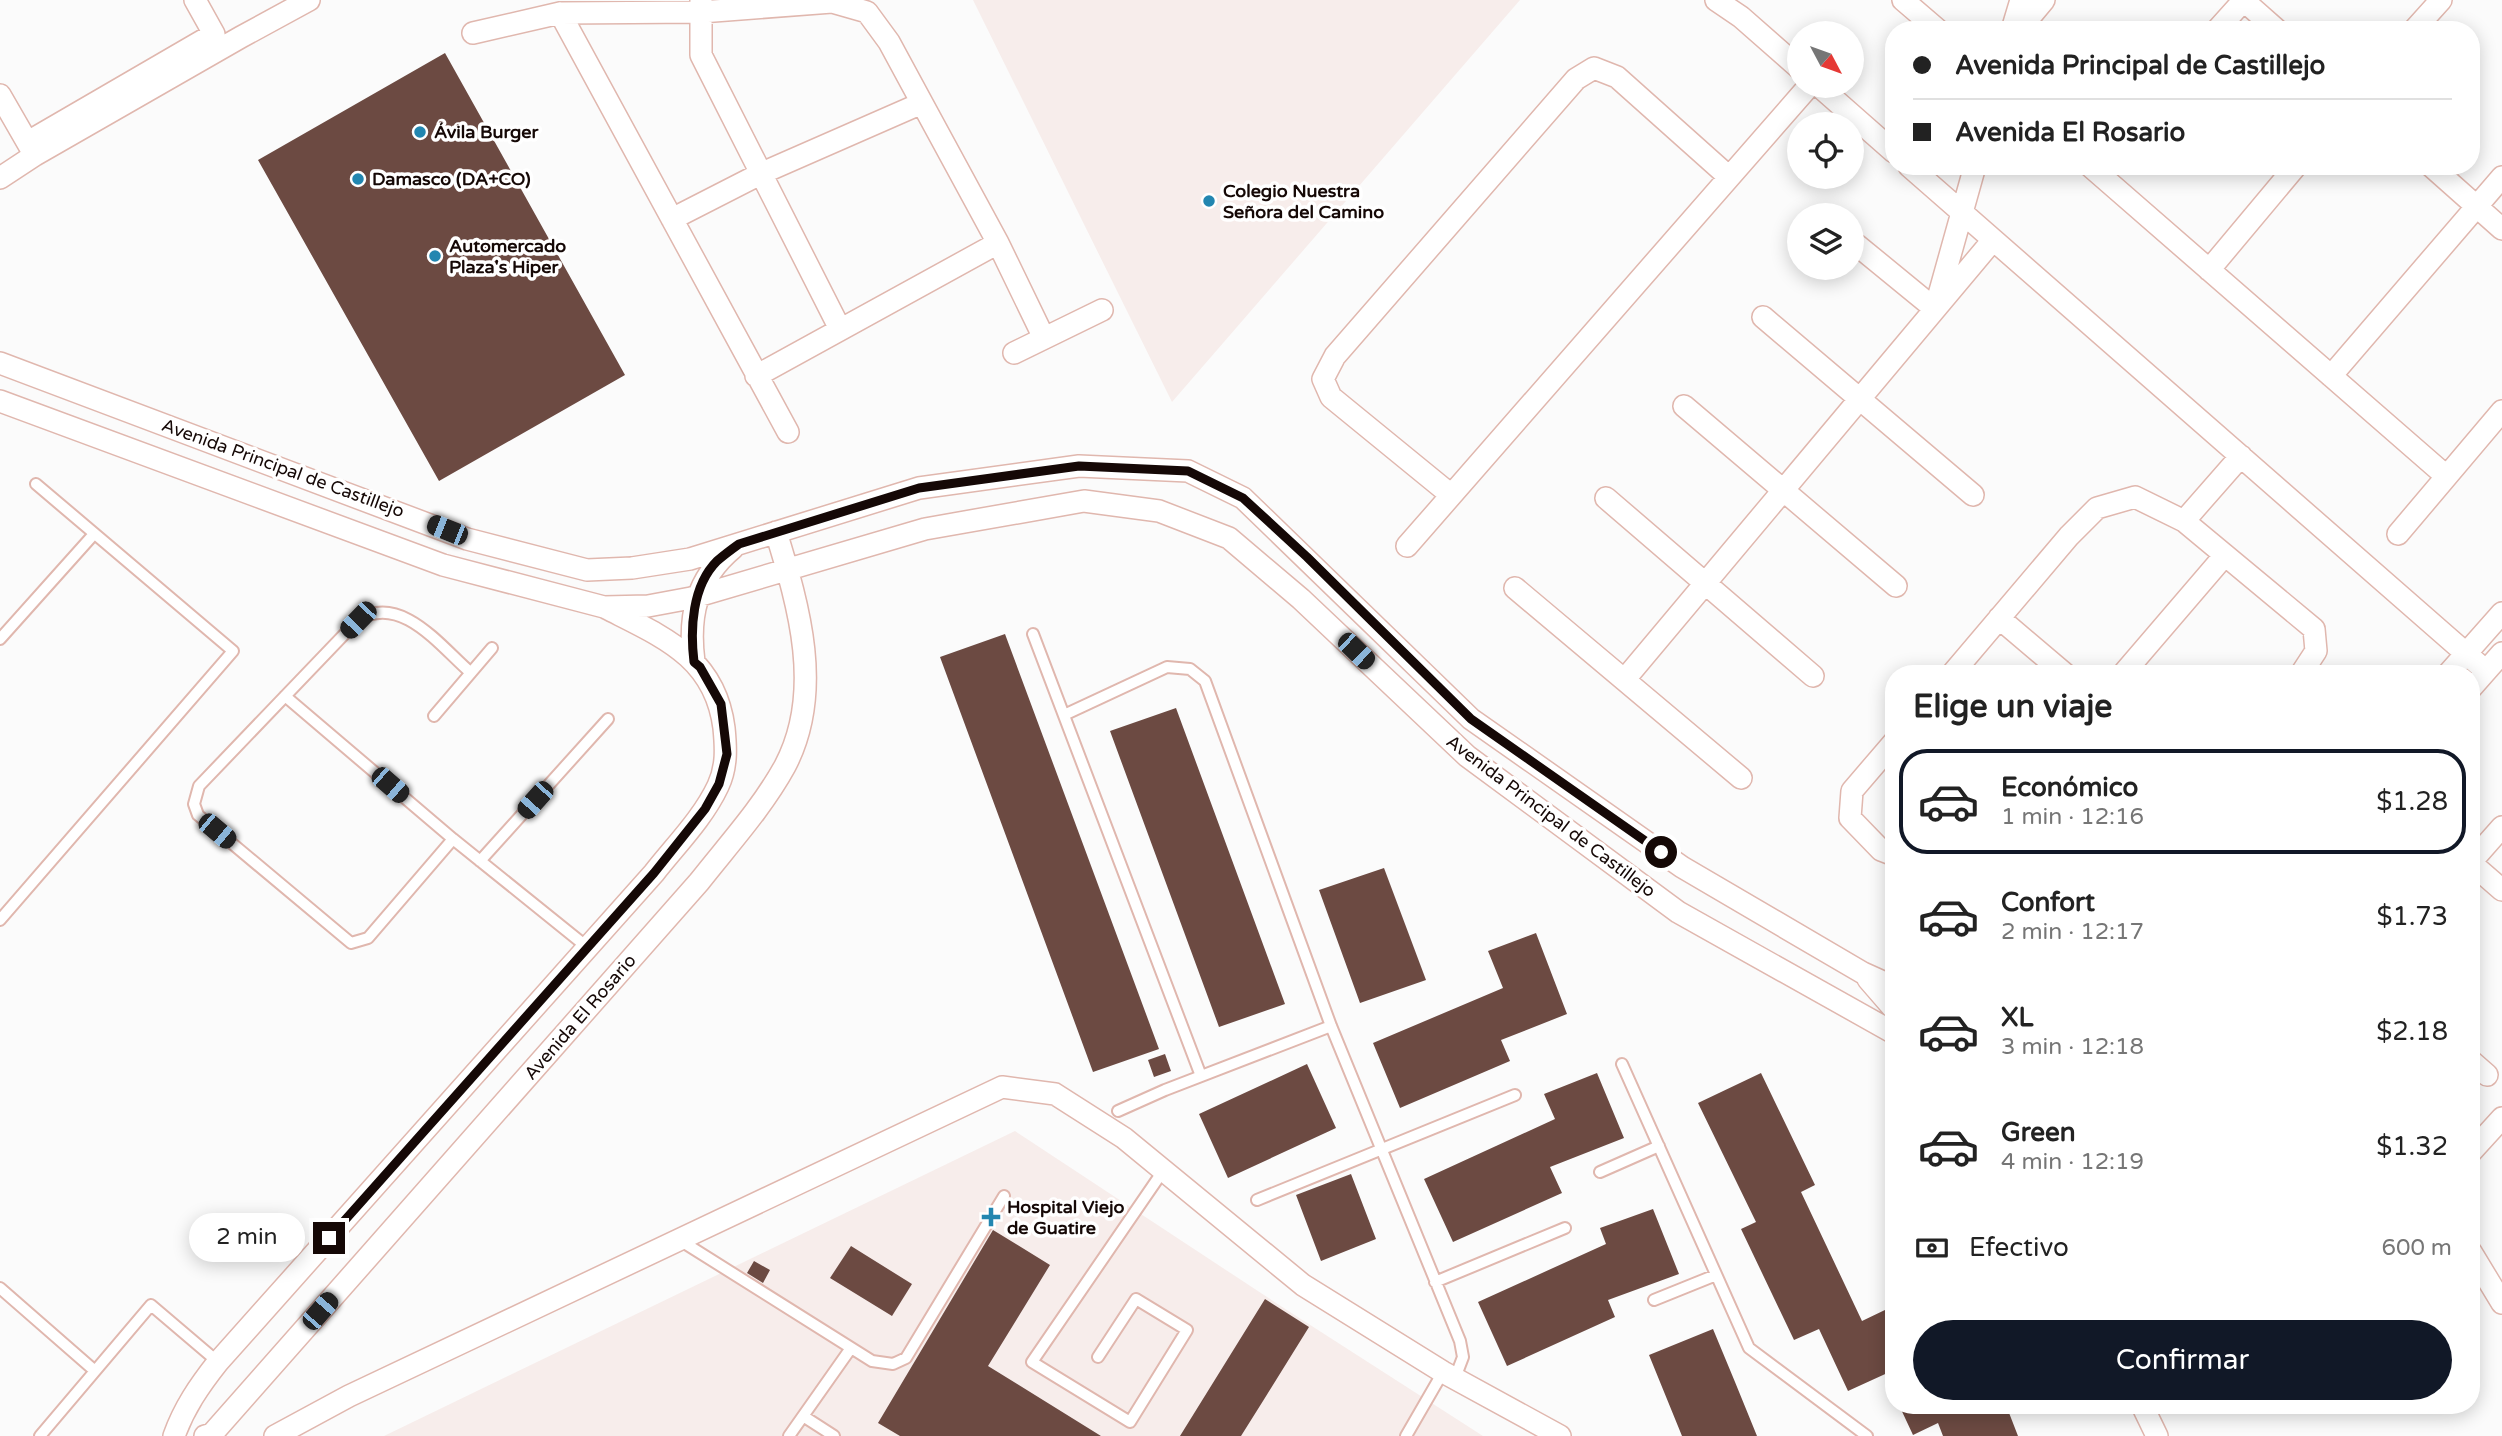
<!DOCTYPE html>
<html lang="es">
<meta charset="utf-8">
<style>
body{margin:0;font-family:"Varela Round",sans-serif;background:#f6f6f6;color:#222;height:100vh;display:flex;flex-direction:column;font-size:26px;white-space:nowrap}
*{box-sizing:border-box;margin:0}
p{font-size:23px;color:#767676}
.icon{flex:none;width:38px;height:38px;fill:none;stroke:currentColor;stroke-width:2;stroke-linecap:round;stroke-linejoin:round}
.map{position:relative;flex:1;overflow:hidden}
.sheet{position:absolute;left:1885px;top:665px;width:595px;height:749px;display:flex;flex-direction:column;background:#fff;border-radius:28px;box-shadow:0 4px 18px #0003}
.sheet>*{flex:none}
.banner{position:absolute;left:1885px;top:21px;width:595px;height:154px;border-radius:28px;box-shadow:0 4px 18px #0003;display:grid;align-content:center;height:154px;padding:0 28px;background:#fff}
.needle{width:46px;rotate:131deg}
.buttons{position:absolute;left:1787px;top:21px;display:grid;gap:14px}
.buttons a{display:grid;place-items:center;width:77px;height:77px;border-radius:50%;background:#fff;box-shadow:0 4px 18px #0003;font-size:35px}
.end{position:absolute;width:32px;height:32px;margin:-16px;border:9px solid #150806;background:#fff;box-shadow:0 0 0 4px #fff}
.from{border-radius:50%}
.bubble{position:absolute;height:49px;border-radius:24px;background:#fff;box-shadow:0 4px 18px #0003;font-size:23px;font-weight:600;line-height:49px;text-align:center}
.car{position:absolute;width:21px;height:42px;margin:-21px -10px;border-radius:9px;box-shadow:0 0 5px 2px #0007;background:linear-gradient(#222 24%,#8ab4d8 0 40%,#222 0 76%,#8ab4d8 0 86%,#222 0)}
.banner b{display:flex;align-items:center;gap:24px;height:66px;font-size:26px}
.banner b+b{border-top:2px solid #e0e0e0}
.banner i{width:18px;height:18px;background:#222}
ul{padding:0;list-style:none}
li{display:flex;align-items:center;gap:21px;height:105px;margin:0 14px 10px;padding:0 14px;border:4px solid transparent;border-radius:28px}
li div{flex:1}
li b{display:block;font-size:26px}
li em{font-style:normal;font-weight:600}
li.selected{border-color:#111827}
li>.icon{width:63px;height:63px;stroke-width:1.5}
h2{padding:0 28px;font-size:32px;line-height:84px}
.pay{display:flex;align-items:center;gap:18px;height:77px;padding:0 28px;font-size:26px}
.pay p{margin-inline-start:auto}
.action{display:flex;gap:14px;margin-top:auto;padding:14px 28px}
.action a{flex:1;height:80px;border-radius:42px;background:#111827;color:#fff;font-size:28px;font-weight:600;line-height:80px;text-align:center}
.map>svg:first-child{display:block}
.built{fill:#f7edeb}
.building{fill:#6c4a42}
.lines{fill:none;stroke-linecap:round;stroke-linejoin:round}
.lane-casing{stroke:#e0b7ae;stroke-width:14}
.street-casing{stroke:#e0b7ae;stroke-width:24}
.lane{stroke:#fff;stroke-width:10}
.street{stroke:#fff;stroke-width:21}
.route{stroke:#150806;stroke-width:9}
.poi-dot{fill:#2286b0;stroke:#fff;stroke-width:2.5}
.labels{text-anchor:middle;stroke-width:7;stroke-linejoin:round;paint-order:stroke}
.poi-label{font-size:18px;font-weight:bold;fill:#150806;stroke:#fff;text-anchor:start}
.street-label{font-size:18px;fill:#150806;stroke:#fff}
</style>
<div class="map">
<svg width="2502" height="1436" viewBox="0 0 2502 1436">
<rect width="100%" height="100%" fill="#fbfbfb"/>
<path class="built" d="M973,0H1520L1172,402Z
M1015,1131L1276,1303L1483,1436H384Z"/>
<path class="building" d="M445,53L625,375L439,481L258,160Z
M1005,634L1159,1049L1093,1072L940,657Z
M1176,708L1285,1004L1219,1027L1110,731Z
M1384,868L1426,980L1360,1003L1319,890Z
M1536,933L1567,1014L1501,1040L1510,1061L1400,1108L1373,1043L1503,988L1488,951Z
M1165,1054L1171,1071L1154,1077L1148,1060Z
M1307,1064L1336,1128L1228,1178L1199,1114Z
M1597,1073L1624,1138L1550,1167L1562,1193L1453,1242L1424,1179L1555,1119L1544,1094Z
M1761,1073L1815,1185L1801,1192L1862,1321L1887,1309L1894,1323V1370L1848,1391L1819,1329L1794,1340L1741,1229L1756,1222L1698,1103Z
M1351,1174L1376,1239L1321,1261L1296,1195Z
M1653,1209L1679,1274L1608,1300L1615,1317L1507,1366L1478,1302L1606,1244L1600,1228Z
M993,1230L1050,1265L988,1366L1101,1436H900L878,1423Z
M851,1246L912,1284L892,1316L830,1278Z
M754,1261L770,1270L763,1283L747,1273Z
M1265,1299L1309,1327L1263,1401L1241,1436H1180Z
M1713,1329L1735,1382L1757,1436H1682L1649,1355Z
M1899,1405H1976L1980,1414L2000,1405H2006L2018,1436H1943L1938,1423L1913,1435Z"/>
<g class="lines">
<g class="lane-casing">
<path id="lane" d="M1033,634L1201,1076
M0,639L94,534
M285,696L453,839L587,947
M1064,715L1167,667L1190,669L1205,681L1331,1026L1460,1341L1463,1357L1455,1378
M434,716L492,648
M453,839L368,938L351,943L198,815L194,804L199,786L358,620C401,593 440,646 470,672
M480,861L608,719
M0,920L233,651L36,484
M1622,1064L1749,1348L1867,1436
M1118,1111L1165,1090L1331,1026
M1600,1172L1659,1146
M1257,1200L1515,1095
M678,1239L872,1361L893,1364L906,1358L1004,1196
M1435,1282L1565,1228
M0,1288L95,1371
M1654,1300L1716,1275
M1098,1357L1136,1299L1187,1330L1130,1422L1032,1362L1163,1171
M803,1416L834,1436
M40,1436L151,1305L218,1362
M789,1436L851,1348
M1406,1436L1443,1372"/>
</g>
<g class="street-casing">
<path id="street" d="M701,0V55L840,329
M1716,0L1741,17L1799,68
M1903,0L1938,30
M2243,0L2277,30
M560,13L788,432
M2012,30L2021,0
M2019,30L2044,0
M2217,30L2244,0
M2414,30L2441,0
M473,33L560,13L701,12L832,2L867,12L889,42L922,103L998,243L1044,338
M1819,86L1894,152
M0,95L34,154
M28,142L214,34L195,0
M1909,166L2486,671
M2090,166L2446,476
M2431,166L2502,229
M0,178L35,155L241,37L309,0
M672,219L760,174L922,103
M1852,241L1935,309L1975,166
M2209,270L2296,166
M1763,317L1973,495
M1014,353L1102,310
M0,363L467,539L587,570L632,568L690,559L919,488L1079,466L1188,471L1243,498L1471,719L1682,867L1863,973L1894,987
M756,376L998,243
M2331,376L2502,177
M0,401L443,565L604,607L648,606L691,598L925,529L1084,501L1159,511L1229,538L1301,599L1467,756L1678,912L1894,1033
M1684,406L1896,586
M1451,495L1331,397L1323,379L1335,356L1576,79L1594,68L1617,77L1729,177
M1606,498L1813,676
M2184,521L2241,456
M2398,534L2502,411
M1407,546L1809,86
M1515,588L1741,778
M1999,618L2065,674
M694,662C688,616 696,579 733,548
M1952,674L2069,536L2097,508L2135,497L2184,521L2314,629L2316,651L2301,674
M2123,674L2225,555
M2448,674L2502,613
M1625,679L1993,240
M2471,688L2502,653
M1894,742L1852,791L1850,818L1881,850L1894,855
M2471,862L2502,827
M2471,863L2502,890
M1868,979L1894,1009
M2471,1061L2487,1075
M2471,1152L2502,1118
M2471,1252L2502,1303
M2142,1405L2157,1436
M174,1436C184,1408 199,1386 218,1362L654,873C676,845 703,818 718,786C727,767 726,748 724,728C715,657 663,637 606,608
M205,1436L212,1434L699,882C728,845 762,808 785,766C824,692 799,607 776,532
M275,1436L349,1396L1002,1087L1055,1094L1124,1138L1303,1285L1443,1372L1560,1436"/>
</g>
<use href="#lane" class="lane"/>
<use href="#street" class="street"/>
</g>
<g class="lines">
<path class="route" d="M329,1238L654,873L705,809L719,784L727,754L721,704L700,667L694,662C690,629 692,586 717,561C724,555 732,549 739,544L919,488L1079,466L1188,471L1243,498L1307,557L1471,719L1661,852"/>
</g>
<g class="poi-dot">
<circle cx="420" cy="132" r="7"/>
<circle cx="358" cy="179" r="7"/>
<circle cx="1209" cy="201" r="7"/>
<circle cx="435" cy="256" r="7"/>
<path d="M987.5 1206.5h7v7h7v7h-7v7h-7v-7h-7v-7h7z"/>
</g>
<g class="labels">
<g class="poi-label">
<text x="434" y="138">Ávila Burger</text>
<text x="372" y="185">Damasco (DA+CO)</text>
<text x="1223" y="197">Colegio Nuestra<tspan x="1223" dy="21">Señora del Camino</tspan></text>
<text x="449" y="252">Automercado<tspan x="449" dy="21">Plaza's Hiper</tspan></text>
<text x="1007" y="1213">Hospital Viejo<tspan x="1007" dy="21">de Guatire</tspan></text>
</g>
<g class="street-label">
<text transform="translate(283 468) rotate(20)" y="6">Avenida Principal de Castillejo</text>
<text transform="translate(1551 816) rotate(37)" y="6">Avenida Principal de Castillejo</text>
<text transform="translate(580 1017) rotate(-49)" y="6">Avenida El Rosario</text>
</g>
</g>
</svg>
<div class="buttons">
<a><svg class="needle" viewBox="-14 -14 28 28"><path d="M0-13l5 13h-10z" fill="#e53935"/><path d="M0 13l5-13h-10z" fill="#767676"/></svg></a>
<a><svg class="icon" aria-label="locate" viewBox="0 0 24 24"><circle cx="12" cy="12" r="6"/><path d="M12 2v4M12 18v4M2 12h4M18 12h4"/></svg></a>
<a><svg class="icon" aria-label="layers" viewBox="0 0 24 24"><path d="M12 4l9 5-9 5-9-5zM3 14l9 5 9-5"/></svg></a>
</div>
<i class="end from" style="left:1661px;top:852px"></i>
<i class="end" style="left:329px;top:1238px"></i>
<div class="bubble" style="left:189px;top:1213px;width:116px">2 min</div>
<i class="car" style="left:447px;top:530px;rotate:292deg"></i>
<i class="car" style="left:358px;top:620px;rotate:224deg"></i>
<i class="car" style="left:1356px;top:651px;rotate:134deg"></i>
<i class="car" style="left:390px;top:785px;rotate:131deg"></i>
<i class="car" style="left:535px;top:800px;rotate:222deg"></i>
<i class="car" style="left:217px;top:831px;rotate:130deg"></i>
<i class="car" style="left:320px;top:1311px;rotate:41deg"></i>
<div class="banner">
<b><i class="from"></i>Avenida Principal de Castillejo</b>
<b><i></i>Avenida El Rosario</b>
</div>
<section class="sheet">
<h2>Elige un viaje</h2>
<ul>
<li class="selected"><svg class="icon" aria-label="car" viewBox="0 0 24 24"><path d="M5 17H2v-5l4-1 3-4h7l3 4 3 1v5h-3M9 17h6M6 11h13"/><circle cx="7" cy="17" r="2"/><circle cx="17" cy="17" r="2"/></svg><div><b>Económico</b><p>1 min · 12:16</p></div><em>$1.28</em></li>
<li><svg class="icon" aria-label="car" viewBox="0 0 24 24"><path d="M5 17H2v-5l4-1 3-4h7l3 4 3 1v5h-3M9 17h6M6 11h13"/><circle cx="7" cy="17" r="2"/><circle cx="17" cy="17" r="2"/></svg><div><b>Confort</b><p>2 min · 12:17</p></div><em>$1.73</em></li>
<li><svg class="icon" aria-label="car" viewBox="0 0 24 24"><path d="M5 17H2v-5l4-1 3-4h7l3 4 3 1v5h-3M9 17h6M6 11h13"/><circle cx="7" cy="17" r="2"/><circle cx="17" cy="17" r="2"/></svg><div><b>XL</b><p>3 min · 12:18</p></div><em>$2.18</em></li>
<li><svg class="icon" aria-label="car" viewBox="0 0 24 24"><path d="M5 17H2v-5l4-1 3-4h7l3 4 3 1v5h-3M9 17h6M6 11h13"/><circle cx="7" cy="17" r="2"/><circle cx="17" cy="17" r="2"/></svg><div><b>Green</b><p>4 min · 12:19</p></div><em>$1.32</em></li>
</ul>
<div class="pay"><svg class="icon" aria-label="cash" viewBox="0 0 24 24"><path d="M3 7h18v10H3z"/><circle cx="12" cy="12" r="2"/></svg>Efectivo<p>600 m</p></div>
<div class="action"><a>Confirmar</a></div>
</section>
</div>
